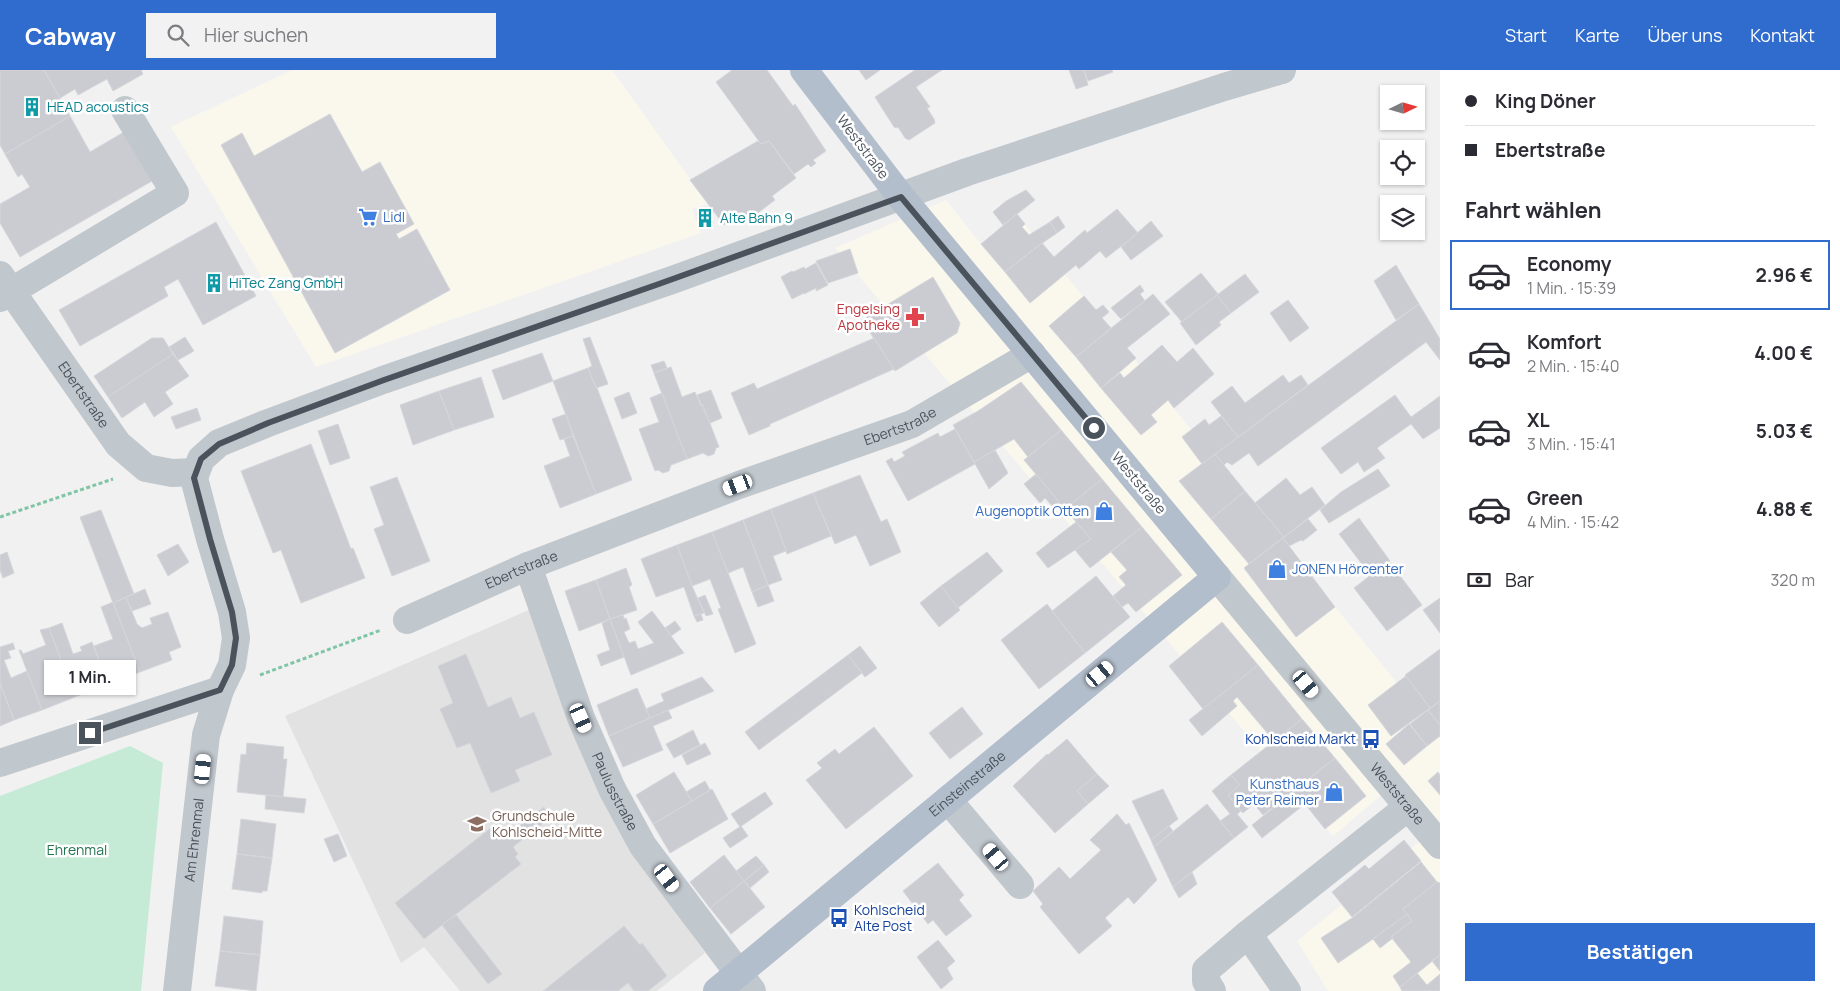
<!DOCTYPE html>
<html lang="de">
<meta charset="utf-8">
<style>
body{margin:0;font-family:Manrope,sans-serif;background:#f2f2f3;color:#2b2b33;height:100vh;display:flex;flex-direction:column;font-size:19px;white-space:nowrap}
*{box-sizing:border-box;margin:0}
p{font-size:16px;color:#7c7c81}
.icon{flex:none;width:28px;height:28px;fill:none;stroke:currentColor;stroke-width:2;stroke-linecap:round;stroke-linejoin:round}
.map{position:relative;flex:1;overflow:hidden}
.sheet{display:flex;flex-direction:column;background:#fff;width:400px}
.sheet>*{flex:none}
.hud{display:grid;align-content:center;height:110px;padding:0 25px;background:#fff}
.needle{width:32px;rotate:85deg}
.fabs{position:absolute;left:1380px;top:15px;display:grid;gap:10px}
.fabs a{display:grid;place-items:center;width:45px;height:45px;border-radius:0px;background:#fff;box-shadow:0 1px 4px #0004;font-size:25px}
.end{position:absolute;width:22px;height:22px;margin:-11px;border:6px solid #4a535c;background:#fff;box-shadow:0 0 0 2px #fff}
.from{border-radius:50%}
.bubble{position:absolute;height:35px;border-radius:0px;background:#fff;box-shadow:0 1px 4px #0004;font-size:16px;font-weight:700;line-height:35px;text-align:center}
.car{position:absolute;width:15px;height:30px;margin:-15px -8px;border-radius:6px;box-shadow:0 0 4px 1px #0007;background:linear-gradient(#fff 24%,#345 0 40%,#fff 0 76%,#345 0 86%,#fff 0)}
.hud b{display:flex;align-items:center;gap:18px;height:48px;font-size:19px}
.hud b+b{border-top:1px solid #e1e1e2}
.hud i{width:12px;height:12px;background:#2b2b33}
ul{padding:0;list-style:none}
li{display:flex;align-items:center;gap:15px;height:70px;margin:0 10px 8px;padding:0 15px;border:2px solid transparent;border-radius:0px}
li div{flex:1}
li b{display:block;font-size:19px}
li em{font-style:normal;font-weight:700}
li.current{border-color:#2f6cce}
li>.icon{width:45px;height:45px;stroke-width:1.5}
h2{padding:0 25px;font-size:22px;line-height:60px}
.pay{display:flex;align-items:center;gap:12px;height:55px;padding:0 25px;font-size:19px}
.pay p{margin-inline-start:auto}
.action{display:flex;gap:10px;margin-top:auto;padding:10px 25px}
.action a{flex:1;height:58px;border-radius:0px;background:#2f6cce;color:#fff;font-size:20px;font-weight:700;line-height:58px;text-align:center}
header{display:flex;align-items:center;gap:30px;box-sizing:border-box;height:70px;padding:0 25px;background:#2f6cce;color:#fff}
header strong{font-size:24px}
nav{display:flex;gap:28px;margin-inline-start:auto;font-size:18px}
.search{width:350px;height:45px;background:#f2f2f3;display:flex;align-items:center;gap:12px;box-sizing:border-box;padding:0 18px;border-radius:0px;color:#7c7c81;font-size:19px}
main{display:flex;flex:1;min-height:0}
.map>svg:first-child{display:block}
.commercial{fill:#faf7ed}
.education{fill:#e3e2e2}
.green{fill:#c5ead5}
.building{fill:#cbccd2;stroke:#d5d6db}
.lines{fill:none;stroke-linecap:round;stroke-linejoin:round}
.path{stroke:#80c5a6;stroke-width:3;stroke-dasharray:4 2.5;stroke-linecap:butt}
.minor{stroke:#c0c7cd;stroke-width:28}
.major{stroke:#b3becc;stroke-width:28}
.route{stroke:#4a535c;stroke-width:6}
.labels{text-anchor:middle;stroke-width:5;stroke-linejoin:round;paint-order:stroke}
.culture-label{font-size:14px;fill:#0d838f;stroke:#fff;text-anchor:start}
.street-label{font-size:14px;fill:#4a535c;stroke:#fff}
.shop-label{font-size:14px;fill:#366cbe;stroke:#fff;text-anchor:start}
.health-label{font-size:14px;fill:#be3a42;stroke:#fff;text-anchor:end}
.transit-label{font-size:14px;fill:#164399;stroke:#fff;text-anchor:end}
.education-label{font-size:14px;fill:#785e54;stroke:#fff;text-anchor:start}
.park-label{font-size:14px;fill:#237550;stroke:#fff}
</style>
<header>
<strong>Cabway</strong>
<div class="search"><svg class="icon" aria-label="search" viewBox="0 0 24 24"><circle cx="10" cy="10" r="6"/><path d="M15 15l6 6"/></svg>Hier suchen</div>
<nav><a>Start</a><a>Karte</a><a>Über uns</a><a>Kontakt</a></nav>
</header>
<main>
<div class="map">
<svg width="1440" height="921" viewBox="0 0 1440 921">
<rect width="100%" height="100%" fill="#f2f1f1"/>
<path class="commercial" d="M292,0H612L708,134L692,139L701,163L316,297L171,57Z
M946,130L981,174L1017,145L1440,666V921H1328L1297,871L1425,767L1386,721L1333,766L835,178Z"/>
<path class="education" d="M531,539L635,783L705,883L657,921H460L424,877L401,893L285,646Z"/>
<path class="green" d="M130,676L163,693L141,921H0V726Z"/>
<path class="building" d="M0,0H44L70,46L5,84L0,75Z
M44,0H141L143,4L113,21L107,9L78,25L75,19L60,28Z
M732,0H767L793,36L795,34L826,81L813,90L816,93L811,97L808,94L794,104L769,71L761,74L716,12Z
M859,0H880L866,10Z
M915,0H942L916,17L930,37L927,38L934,49L935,53L909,70L905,68L898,57L896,58L894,57L875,27Z
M1069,0H1084L1088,15L1076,19Z
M1084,0H1112L1113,2L1088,11Z
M330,44L362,102L380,92L414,154L396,164L399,169L417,159L450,220L335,283L221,75L242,63L254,86Z
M70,46L90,82L124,62L152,111L20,187L0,153V134L30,117L22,104L18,107L5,84Z
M758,71L761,74L769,71L796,108L772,126L775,130L755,145L752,141L738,151L735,147L724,155L690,110Z
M1026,120L1035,130L1003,155L993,142L1006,131Z
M1117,139L1138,163L1106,188L1100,181L1079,199L1076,195L1030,233L1005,202L1042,173L1054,187L1085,160L1087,163Z
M706,140L710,154L704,156L700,141Z
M1017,144L1025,154L1022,157L1029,165L1050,152L1057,163L1038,176L1005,202L981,174Z
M1058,146L1065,157L1057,163L1050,152Z
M1151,151L1163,166L1131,190L1121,177Z
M216,152L256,226L203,255L178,209L164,217L168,226L80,276L59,240Z
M850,179L858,203L828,213L816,191Z
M816,193L828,215L816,221V218L804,224V223L792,229L781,207L792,201L793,202L804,197L805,199Z
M1396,195L1419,234L1396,250L1374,211Z
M1201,203L1218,224L1182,252L1165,232Z
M1245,204L1259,222L1231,243L1217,225Z
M933,207L960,253L957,263L895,301L862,250Z
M1140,215L1144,221L1140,224L1145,231L1121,249L1111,238Z
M1153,224L1170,244L1127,278L1136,288L1101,318L1076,287Z
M1217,225L1231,243L1219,252L1221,255L1196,275L1180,253Z
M1084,226L1096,240L1103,235L1109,242L1102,248L1111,258L1076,287L1049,256Z
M1288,230L1309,258L1290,272L1270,243Z
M1419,234L1440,269V290L1426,272L1258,396L1249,383L1232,395L1227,392L1224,395L1215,384Z
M185,267L194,281L178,290L169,277Z
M590,267L608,314L596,318L588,298L592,296L583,269Z
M152,268H163L173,284L108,327L94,306Z
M874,268L894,299L770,354V356L749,365L731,323L754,313L757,319Z
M1162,275L1177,292L1193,278L1214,304L1174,338L1168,330L1151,345L1157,352L1141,365L1101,318L1120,303L1124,308Z
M542,283L553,311L503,330L492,300Z
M173,284L189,306L165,322L173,334L154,347L145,332L122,348L108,327Z
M664,291L667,298L654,303L651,295Z
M671,297L682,327L695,322L701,336L703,335L719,377L716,378L714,384L708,386L703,383L687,389L654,303Z
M588,298L596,318H597L632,410L596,424L553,311Z
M1283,305L1289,313L1301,305L1308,315L1238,367L1211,332L1232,316L1245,333Z
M481,307L494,347L454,360L439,321Z
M1021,312L1061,360L1028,387L1014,369L974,392L953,355L978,341Z
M711,320L722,348L710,353L697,325Z
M439,321L454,360L413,375L400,335Z
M629,322L637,343L622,349L614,328Z
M662,323L687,389L671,395L669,401L663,403L658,400L655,401L639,359L659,352L650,328Z
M1395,325L1411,347L1440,326V358L1423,369L1411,354L1377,378L1385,388L1364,402L1358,392L1341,404L1321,378Z
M197,338L201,350L176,359L171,347Z
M566,344L573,366L560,370L552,349Z
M1221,346L1238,367L1202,394L1182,367L1205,349L1209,355Z
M338,354L350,388L330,395L318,361Z
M955,359L975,394L908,431L886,391L892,388L894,392L905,386L902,382L938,363L940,367Z
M1061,360L1102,409L1065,439L1024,390Z
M573,366L596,424L560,438L544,396L570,386L564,369Z
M311,374L351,479L353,478L365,508L301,533L281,480L273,483L241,401Z
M995,380L1008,403L989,419L974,392Z
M1215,384L1245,421L1211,449L1179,411Z
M1378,399L1390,416L1329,453L1320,440L1341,422Z
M1036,404L1060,433L1054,438L1045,428L1040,433L1024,414Z
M860,405L881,452L887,449L901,482L870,496L856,465L835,474L813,423Z
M397,407L430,491L392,506L374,459L384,455L370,417Z
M1286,408L1300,425L1312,417L1325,435L1284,467L1255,433Z
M1102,409L1142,457L1090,498L1075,480L1091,469L1065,439Z
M1245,421L1284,467L1249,494L1211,449Z
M813,423L831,466L787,484L771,439Z
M771,439L786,481L773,486L782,510L768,515L743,450Z
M101,440L134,524L113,533L80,447Z
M1359,448L1390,491L1371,506L1339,464Z
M1308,449L1317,460L1303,471L1301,470L1289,476L1283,468Z
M743,450L768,515L752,522L743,497L728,503L712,462Z
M1076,452L1091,469L1048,498L1036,483Z
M1142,457L1182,505L1136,542L1128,533L1122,537L1113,526L1126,515L1119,507L1127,500L1111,482Z
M712,462L756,574L735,583L718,539L721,538L710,509L692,516L677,475Z
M1283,468L1335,537L1296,567L1244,498Z
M178,474L189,492L168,506L157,485Z
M677,475L692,516L704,543L694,546L684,517L656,527L641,489Z
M7,482L14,503L3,508L0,500V485Z
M987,482L1003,501L958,538L941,516Z
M1389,491L1422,535L1387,561L1354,518Z
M626,498L632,515L629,517L637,540L610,549L596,510Z
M1096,506L1130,547L1085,583L1052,541Z
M596,510L610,549L579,561L565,521Z
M768,515L774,531L758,537L752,522Z
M941,516L960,540L939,557L920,533Z
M145,519L151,534L132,541L126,527Z
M705,525L713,544L706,546L698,528Z
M126,527L137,554L142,558L152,554L150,548L168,542L181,577L169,582L172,590L140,602L113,533Z
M1440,528V563L1423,540Z
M113,532L140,602L108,614L94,576L113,569L101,537Z
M1047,534L1085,583L1039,619L1001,570Z
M652,541L684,583L631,605L610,549L623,545L624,549L626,548L630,559L624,562L629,573L635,571L638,579L654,573L638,552Z
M701,544L703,550L697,552L694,546Z
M610,549L624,587L601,596L597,585L610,580L602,553Z
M675,551L681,559L671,566L665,558Z
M1222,552L1258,595L1203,639L1169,596Z
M62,553L73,584L82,581L80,577L92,572L108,614L75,627L49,558Z
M49,558L75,627L42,640L19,580H21L23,584L46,575L40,560Z
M13,573L15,579L8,581L11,588L4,590L11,608L27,601L42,640L14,650L0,613V577Z
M860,576L877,598L865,607L848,585Z
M1440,579V631L1430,638L1405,605Z
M466,584L488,637L511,627L520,648L534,642L552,685L515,700L520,711L491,723L470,673L457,678L440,639L453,633L438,596Z
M848,585L862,603L759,680L745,662Z
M1258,595L1302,649L1274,671L1237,627L1233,631L1237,636L1202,666L1189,650Z
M1406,606L1430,638L1391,666L1368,635Z
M702,607L714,621L650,648L646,639L664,631L661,624Z
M0,613L14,650L0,656Z
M637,618L650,648L609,666L597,635Z
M1440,631V655L1428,640Z
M962,637L983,664L950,689L929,663Z
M668,640L672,648L653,656L663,680L623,697L609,666Z
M1428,640L1440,655V666L1427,676L1410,654Z
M1302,649L1335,688L1263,745L1254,734L1243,743L1228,725L1240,715L1231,705Z
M1409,654L1427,676L1404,695L1386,674Z
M874,657L913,706L846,759L806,710L822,698L817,693L835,679L839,684Z
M693,660L700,675L674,688L666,674Z
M1067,669L1097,704L1077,721L1088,734L1055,763L1013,716L1047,684L1048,685Z
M247,673L284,677L283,689H287L283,727L237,722L241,684L246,685Z
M705,673L711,684L687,695L682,685Z
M1335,688L1366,726L1325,759L1305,734L1262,768L1252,755Z
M674,702L692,731L653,754L636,725Z
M1438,702L1440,705V725L1428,711Z
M1097,704L1109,716L1088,734L1077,721Z
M1231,705L1240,715L1228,725L1241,741L1237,744L1248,757L1234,768L1220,751L1230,744L1212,721Z
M705,711L710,720L692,731L686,722Z
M712,719L728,749L670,783L653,754Z
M1163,719L1178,749L1151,770L1132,731Z
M765,722L773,734L740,757L731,744Z
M266,725L306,729L304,743L265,739Z
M1207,734L1234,768L1173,817L1154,777Z
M544,737L550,748L513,777L518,784L515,787L521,794L424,869L395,833L492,757L502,769Z
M1117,744L1126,755L1129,753L1157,810L1134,834L1128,827L1105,848L1112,856L1079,884L1040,837L1043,834L1033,821L1059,797L1070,809L1101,780L1090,770Z
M241,749L276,754L272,788L237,784Z
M741,756L748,766L730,778L723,768Z
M1169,756L1173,761L1154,777L1151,770Z
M338,764L347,786L334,792L324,769Z
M1404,770L1421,791L1352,847L1332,822L1365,795L1369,799Z
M237,784L272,788L267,821H262V823L232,819Z
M724,785L744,811L710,838L690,812Z
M756,786L764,795L744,811L736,801Z
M1421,792L1437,812L1403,839L1407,844L1373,869L1338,893L1321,868L1352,848Z
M938,793L964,825L959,830L972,846L946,866L933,850L928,854L903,821Z
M764,795L769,802L750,818L744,811Z
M1192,802L1197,814L1179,828L1173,817Z
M744,811L765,837L731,864L710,838Z
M1437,812L1440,813V885L1400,917L1393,906L1411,892L1391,867L1412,851L1403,839Z
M1407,844L1412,851L1391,867L1393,868L1380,878L1373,869Z
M456,845L502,904L488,914L442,855Z
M224,846L263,851L260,885L220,881Z
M624,856L640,875L642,873L667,906L648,921H634L628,913L618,921H543Z
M938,870L955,891L947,898L953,909L941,919L917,887Z
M220,881L260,885L256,921L215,916Z
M1440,885V901L1432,891Z
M1417,903L1427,915L1440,904V921H1402L1400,917Z"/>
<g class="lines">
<path class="path" d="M0,447L113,409
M260,605L381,560"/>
<g class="minor">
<path id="s1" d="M0,205L118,374L146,398L172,403L195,402"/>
<path d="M0,228L175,123L125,40"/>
<path id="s2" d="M528,496L581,648L612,719L643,776L752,921"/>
<path id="s3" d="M1217,507L1440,775"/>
<path id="s4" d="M407,550L528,496L739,415L912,354L1032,284"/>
<path d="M0,693L220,620"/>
<path d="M948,730L1020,815"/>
<path id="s5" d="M177,921L206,665L220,620L232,595L236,568L232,542L210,469L194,408L201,389L219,373L268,353L383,310L675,209L967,102L1224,17L1282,0"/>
<path d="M1212,921L1206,911V900L1248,864"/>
<path d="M1287,921L1248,864L1408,737"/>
</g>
<path class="major" id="s6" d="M717,921L1217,507L901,127L804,0"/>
</g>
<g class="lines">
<path class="route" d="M90,663L220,620L232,595L236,568L232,542L210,469L194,408L201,389L219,374L268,353L384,310L656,215L901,127L1094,358"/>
</g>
<defs>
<g id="building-bare" transform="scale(1.5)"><path d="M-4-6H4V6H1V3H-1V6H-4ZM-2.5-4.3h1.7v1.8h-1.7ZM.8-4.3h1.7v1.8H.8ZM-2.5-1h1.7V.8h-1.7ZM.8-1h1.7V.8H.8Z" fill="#0f9aa8" stroke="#fff" stroke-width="2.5" paint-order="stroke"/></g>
<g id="supermarket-bare" transform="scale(1.5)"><path d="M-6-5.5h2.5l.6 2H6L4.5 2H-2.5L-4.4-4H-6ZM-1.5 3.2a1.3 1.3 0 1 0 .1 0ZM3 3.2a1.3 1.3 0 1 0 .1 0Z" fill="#3f7fe0" stroke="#fff" stroke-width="2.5" paint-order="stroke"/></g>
<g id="pharmacy-bare" transform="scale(1.5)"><path d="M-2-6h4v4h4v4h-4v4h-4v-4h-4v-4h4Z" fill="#e0444e" stroke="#fff" stroke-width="2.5" paint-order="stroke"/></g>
<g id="shop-bare" transform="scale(1.5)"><path d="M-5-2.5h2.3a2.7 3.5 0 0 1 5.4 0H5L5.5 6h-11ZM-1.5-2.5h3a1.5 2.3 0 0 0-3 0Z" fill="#3f7fe0" stroke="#fff" stroke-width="2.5" paint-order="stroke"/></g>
<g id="bus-bare" transform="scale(1.5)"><path d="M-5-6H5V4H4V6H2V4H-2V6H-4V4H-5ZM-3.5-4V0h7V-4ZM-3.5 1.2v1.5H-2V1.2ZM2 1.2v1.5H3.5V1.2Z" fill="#1a4fb4" stroke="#fff" stroke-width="2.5" paint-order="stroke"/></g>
<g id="school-bare" transform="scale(1.5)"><path d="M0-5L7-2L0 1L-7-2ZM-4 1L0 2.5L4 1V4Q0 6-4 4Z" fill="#8d6e63" stroke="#fff" stroke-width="2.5" paint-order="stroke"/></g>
</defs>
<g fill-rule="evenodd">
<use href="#building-bare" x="32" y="37"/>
<use href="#supermarket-bare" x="368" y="147"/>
<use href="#building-bare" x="705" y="148"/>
<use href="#building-bare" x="214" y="213"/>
<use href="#pharmacy-bare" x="915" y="247"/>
<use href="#shop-bare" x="1104" y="441"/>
<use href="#shop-bare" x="1277" y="499"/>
<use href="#bus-bare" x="1371" y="669"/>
<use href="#shop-bare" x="1334" y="722"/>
<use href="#school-bare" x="477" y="754"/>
<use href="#bus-bare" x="839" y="848"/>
</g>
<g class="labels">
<g class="culture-label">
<text x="47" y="42">HEAD acoustics</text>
<text x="720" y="153">Alte Bahn 9</text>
<text x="229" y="218">HiTec Zang GmbH</text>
</g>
<g class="street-label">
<text transform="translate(863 77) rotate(53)" y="5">Weststraße</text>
<text dy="5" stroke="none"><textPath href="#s1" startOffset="146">Ebertstraße</textPath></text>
<text dy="5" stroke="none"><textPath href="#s4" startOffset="530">Ebertstraße</textPath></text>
<text transform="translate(1139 413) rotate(50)" y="5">Weststraße</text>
<text dy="5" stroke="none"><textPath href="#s4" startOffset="125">Ebertstraße</textPath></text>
<text dy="5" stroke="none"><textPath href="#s6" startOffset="325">Einsteinstraße</textPath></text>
<text dy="5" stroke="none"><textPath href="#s2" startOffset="242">Paulusstraße</textPath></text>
<text dy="5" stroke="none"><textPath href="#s3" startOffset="282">Weststraße</textPath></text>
<text dy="5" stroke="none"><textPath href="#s5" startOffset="152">Am Ehrenmal</textPath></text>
</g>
<g class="shop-label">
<text x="383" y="152">Lidl</text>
<text x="1089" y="446" text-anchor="end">Augenoptik Otten</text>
<text x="1292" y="504">JONEN Hörcenter</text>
<text x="1319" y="719" text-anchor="end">Kunsthaus<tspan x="1319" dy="16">Peter Reimer</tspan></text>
</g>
<g class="health-label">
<text x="900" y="244">Engelsing<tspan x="900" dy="16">Apotheke</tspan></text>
</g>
<g class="transit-label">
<text x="1356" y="674">Kohlscheid Markt</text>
<text x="854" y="845" text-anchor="start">Kohlscheid<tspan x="854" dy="16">Alte Post</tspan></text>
</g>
<g class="education-label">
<text x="492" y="751">Grundschule<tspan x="492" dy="16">Kohlscheid-Mitte</tspan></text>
</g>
<g class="park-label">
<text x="77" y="785">Ehrenmal</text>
</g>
</g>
</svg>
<div class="fabs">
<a><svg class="needle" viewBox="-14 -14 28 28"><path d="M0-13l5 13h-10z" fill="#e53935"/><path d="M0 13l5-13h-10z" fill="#7c7c81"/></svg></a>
<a><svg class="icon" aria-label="locate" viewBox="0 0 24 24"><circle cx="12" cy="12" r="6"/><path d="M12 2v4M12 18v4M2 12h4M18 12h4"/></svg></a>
<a><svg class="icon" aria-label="layers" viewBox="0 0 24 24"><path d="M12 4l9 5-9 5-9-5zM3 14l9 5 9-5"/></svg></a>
</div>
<i class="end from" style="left:1094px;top:358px"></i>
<i class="end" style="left:90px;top:663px"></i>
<div class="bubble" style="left:44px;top:590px;width:92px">1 Min.</div>
<i class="car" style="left:738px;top:415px;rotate:249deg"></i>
<i class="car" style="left:1100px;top:604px;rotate:50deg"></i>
<i class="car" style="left:1306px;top:614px;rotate:140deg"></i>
<i class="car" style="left:581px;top:648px;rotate:156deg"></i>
<i class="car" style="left:203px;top:699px;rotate:6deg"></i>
<i class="car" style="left:996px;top:787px;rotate:320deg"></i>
<i class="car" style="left:667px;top:808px;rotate:143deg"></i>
</div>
<section class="sheet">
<div class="hud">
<b><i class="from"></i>King Döner</b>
<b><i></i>Ebertstraße</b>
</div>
<h2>Fahrt wählen</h2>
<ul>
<li class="current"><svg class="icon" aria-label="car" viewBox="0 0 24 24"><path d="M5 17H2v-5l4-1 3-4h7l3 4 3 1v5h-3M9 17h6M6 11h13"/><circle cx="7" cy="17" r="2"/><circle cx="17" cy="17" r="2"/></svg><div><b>Economy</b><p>1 Min. · 15:39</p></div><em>2.96 €</em></li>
<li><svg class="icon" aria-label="car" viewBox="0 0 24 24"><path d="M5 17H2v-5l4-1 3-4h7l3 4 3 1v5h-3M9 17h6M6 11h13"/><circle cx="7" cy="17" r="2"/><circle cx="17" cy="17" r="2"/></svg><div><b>Komfort</b><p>2 Min. · 15:40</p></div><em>4.00 €</em></li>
<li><svg class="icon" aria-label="car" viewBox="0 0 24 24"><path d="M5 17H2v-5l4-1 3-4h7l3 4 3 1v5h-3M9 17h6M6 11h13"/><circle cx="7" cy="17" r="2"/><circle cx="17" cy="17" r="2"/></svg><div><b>XL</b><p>3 Min. · 15:41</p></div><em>5.03 €</em></li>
<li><svg class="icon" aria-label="car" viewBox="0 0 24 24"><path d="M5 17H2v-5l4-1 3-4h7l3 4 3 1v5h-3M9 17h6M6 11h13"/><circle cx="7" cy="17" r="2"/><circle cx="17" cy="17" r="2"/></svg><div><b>Green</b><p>4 Min. · 15:42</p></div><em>4.88 €</em></li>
</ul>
<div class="pay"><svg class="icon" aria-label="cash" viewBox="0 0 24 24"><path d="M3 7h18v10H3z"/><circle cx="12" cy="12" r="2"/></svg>Bar<p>320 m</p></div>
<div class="action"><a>Bestätigen</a></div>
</section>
</main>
